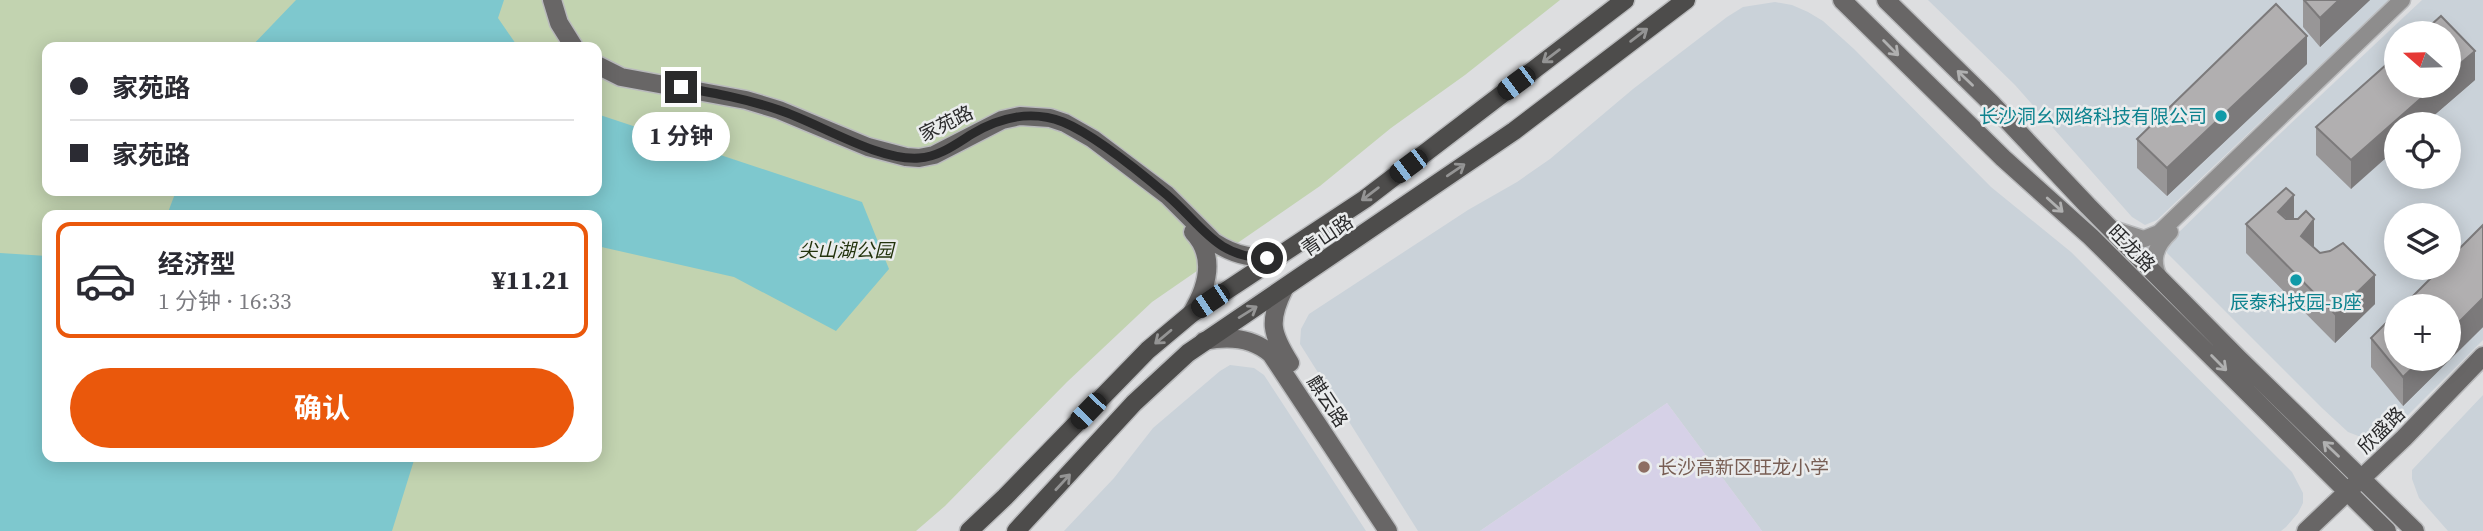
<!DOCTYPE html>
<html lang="zh">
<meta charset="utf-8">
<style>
body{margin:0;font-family:"Source Serif 4","Noto Sans SC",serif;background:#f2f2f3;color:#2b2b33;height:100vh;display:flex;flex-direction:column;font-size:26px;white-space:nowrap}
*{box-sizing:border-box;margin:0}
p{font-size:23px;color:#7c7c81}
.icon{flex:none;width:38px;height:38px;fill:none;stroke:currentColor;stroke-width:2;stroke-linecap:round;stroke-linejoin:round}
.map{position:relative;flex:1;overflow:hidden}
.details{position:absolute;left:42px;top:210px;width:560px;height:252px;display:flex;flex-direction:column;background:#fff;border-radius:14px;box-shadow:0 4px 18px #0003}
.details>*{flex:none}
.guide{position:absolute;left:42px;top:42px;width:560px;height:154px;border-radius:14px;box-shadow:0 4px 18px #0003;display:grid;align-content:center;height:154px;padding:0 28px;background:#fff}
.needle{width:46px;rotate:290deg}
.controls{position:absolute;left:2384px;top:21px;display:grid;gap:14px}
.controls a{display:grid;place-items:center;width:77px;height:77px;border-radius:50%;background:#fff;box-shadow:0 4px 18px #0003;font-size:35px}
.end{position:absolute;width:32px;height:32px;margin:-16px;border:9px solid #2a2a2b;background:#fff;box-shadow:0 0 0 4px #fff}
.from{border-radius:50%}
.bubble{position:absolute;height:49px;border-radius:24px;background:#fff;box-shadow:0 4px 18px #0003;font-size:23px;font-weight:700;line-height:49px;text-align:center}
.car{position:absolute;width:21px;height:42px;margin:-21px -10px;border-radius:9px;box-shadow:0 0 5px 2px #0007;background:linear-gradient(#222 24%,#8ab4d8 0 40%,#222 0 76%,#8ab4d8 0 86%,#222 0)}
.guide b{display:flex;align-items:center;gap:24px;height:66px;font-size:26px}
.guide b+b{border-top:2px solid #e1e1e2}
.guide i{width:18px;height:18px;background:#2b2b33}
ul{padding:12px 0 0;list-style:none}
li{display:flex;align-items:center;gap:21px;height:116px;margin:0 14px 10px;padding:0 14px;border:4px solid transparent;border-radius:14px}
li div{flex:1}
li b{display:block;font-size:26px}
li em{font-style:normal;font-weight:700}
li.active{border-color:#ea580c}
li>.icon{width:63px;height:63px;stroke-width:1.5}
.primary-button{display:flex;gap:14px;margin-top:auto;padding:14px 28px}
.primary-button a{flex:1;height:80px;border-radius:42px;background:#ea580c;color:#fff;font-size:28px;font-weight:700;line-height:80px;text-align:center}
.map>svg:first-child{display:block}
.built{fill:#cad2d9;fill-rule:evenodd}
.education{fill:#d6d1e7}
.green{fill:#c2d3b0;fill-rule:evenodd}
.water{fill:#7ec8ce}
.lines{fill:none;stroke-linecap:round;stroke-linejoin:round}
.street-casing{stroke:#b9babc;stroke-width:19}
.secondary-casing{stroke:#b9babc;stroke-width:21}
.primary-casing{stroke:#b9babc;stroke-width:21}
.street{stroke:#8e8d8d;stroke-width:16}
.secondary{stroke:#686666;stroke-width:18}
.primary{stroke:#4d4c4b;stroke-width:18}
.wall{fill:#989697}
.shaded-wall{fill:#7c7a7b}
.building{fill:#b1afb0;stroke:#7c7a7b;stroke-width:2}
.oneway{stroke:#949494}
.oneway2{stroke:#b0b0b0}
.route{stroke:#2a2a2b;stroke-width:9}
.culture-dot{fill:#0f9aa8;stroke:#eaeced;stroke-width:2.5}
.education-dot{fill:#8d6e63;stroke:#eaeced;stroke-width:2.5}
.labels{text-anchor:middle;stroke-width:5;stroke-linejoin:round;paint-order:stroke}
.culture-label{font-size:19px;fill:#0d838f;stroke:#eaeced;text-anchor:end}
.street-label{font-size:19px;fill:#2a2a2b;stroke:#eaeced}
.park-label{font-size:19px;font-style:italic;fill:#23330d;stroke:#eaeced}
.education-label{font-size:19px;fill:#785e54;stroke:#eaeced;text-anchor:start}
</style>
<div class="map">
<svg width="2483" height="531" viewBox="0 0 2483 531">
<rect width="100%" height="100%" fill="#dddee0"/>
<path class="built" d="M1928,0H2389L2157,220L2145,225L2132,217L2015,85Z
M2422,0H2483V340L2399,424L2376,438L2366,439L2348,432L2322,408L2167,253V248L2175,236L2267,146ZM2396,33H2448V86H2396ZM2396,124H2448V177H2396ZM2396,215H2448V268H2396ZM2396,306H2448V359H2396Z
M1775,2L1792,5L1808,12L1823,21L1854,49L1991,187L2071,252L2292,472L2303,493V503L2298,513L2286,527L2281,531H1762L1667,403L1480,531H1418L1300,344L1301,329L1309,314L1468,210L1517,182L1550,159L1633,89L1727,17L1743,7Z
M1230,365L1254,368L1264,375L1366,531H1064L1114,478L1153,428L1220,371Z
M2483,395V531H2448L2419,498L2412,479V470Z"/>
<path class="education" d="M1667,403L1762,531H1480Z"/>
<path class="green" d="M0,0H1560L1465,75L1391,128L1320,186L1152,302L1067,382L945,506L916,531H0ZM47,47H597V191H47ZM47,215H597V457H47Z"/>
<path class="water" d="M296,0H504L498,18L518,47H251Z
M597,114L862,202L889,269L836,331L734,277L597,246V215H167L176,191H597Z
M0,253L47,256V457H415L392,531H0Z"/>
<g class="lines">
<g class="street-casing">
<path id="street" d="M2113,229L2144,239L2159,233L2402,0
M2160,279C2150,261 2155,246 2170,232"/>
</g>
<g class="secondary-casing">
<path id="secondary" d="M552,0L559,23L574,47
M1842,0L2003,158L2091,237L2387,531
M1886,0L1991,103L2088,206L2238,358L2415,531
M597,65L621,77L746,100L779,110L868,147L906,157L919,158L934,155L1002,120L1020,116L1050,118L1065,123L1093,139L1167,195L1214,242C1236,256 1255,260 1281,255
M1284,289C1268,321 1271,333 1290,363
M1191,314C1207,288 1217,257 1193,232
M1204,341C1228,336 1252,337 1271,354L1388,531
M2306,531L2404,438L2483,356"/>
</g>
<g class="primary-casing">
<path id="primary" d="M969,531L1005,497L1148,350L1191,314L1365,199L1625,0
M1016,531L1134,403L1188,353L1514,131L1686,0"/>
</g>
<use href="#street" class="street"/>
<use href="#secondary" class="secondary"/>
<use href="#primary" class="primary"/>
</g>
<path class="wall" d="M2303,0H2370L2320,47L2303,27Z
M2307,64L2167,196L2137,168V139Z
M2475,80L2424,124H2396L2351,189L2316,155V127Z
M2294,219L2314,247L2375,304L2335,343L2246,253V224Z
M2483,225V327L2403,406L2371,367V338Z"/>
<path class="shaded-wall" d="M2339,0H2370L2320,47V18Z
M2307,36V64L2167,196V168Z
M2475,51V80L2424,124H2396V149L2351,189V160L2435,86H2448V74Z
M2294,195V224L2278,212Z
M2314,219V247L2301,236Z
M2375,275V304L2335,343V314Z
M2483,298V327L2403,406V377L2422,359H2448V333Z"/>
<path class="building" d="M2304,0H2339L2320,18Z
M2276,4L2307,36L2167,168L2137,139Z
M2441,16L2475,51L2448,74V33H2422Z
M2396,56V86H2435L2351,160L2316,127Z
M2286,188L2294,195L2278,212L2286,219H2298L2306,211L2314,219L2301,236L2320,253L2330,251L2343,243L2375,275L2335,314L2246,224Z
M2483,225V298L2448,333V306H2403L2441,268H2448V260Z
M2396,313V359H2422L2403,377L2371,338Z"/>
<defs><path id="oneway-shaft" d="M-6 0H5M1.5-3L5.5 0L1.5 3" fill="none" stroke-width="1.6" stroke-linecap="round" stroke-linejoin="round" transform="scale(1.75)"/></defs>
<g class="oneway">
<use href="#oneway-shaft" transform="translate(1639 35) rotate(-37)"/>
<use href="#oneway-shaft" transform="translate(1551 56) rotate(143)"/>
<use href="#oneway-shaft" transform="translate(1456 170) rotate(-34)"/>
<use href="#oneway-shaft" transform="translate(1370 194) rotate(143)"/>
<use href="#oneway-shaft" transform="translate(1248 312) rotate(-32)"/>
<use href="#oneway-shaft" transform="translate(1163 337) rotate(140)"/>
<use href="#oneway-shaft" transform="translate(1063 482) rotate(-47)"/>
</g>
<g class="oneway2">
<use href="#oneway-shaft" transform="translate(1891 48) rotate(45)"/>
<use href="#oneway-shaft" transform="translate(1965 78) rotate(-136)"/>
<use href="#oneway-shaft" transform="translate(2055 205) rotate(42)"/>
<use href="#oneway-shaft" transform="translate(2219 363) rotate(45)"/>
<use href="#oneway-shaft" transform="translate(2331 449) rotate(-136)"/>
</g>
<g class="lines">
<path class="route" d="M681,87C714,93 747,99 779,110C819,123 877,161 919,158C939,157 956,144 972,134C1000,117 1032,110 1063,122C1095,135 1141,173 1167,195C1202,225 1216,258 1267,258"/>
</g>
<g class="culture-dot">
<circle cx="2221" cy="116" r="7"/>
<circle cx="2296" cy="280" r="7"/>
</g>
<circle class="education-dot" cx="1644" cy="467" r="7"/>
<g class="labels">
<g class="culture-label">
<text x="2207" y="123">长沙洞幺网络科技有限公司</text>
<text x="2296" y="309" text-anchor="middle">辰泰科技园-B座</text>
</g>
<g class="street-label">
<text transform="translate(946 123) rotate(-26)" y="7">家苑路</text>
<text transform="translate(1327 235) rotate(-34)" y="7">青山路</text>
<text transform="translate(2132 248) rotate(45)" y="7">旺龙路</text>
<text transform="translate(1328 401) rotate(57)" y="7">麒云路</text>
<text transform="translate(2381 430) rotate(-45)" y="7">欣盛路</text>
</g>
<g class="park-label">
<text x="846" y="257">尖山湖公园</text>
</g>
<g class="education-label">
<text x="1658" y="474">长沙高新区旺龙小学</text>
</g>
</g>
</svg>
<div class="controls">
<a><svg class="needle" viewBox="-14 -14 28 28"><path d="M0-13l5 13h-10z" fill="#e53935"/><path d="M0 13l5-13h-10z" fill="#7c7c81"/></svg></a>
<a><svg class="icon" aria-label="locate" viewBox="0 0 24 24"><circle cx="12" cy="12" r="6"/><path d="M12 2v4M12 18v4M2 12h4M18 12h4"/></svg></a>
<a><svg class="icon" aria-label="layers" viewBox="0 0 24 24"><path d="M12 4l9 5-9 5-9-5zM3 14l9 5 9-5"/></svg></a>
<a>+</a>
</div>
<i class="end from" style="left:1267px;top:258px"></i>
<i class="end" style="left:681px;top:87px"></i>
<div class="bubble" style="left:632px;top:112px;width:98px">1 分钟</div>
<i class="car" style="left:1516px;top:83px;rotate:233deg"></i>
<i class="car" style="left:1408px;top:166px;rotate:233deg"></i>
<i class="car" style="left:1210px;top:301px;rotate:236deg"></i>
<i class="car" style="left:1088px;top:411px;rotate:224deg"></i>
<div class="guide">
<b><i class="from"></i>家苑路</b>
<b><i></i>家苑路</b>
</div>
<section class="details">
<ul>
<li class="active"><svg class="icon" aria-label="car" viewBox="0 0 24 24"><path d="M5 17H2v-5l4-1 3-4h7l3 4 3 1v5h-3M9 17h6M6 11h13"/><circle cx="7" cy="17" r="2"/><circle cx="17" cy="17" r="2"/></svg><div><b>经济型</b><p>1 分钟 · 16:33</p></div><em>¥11.21</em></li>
</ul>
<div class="primary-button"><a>确认</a></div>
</section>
</div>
